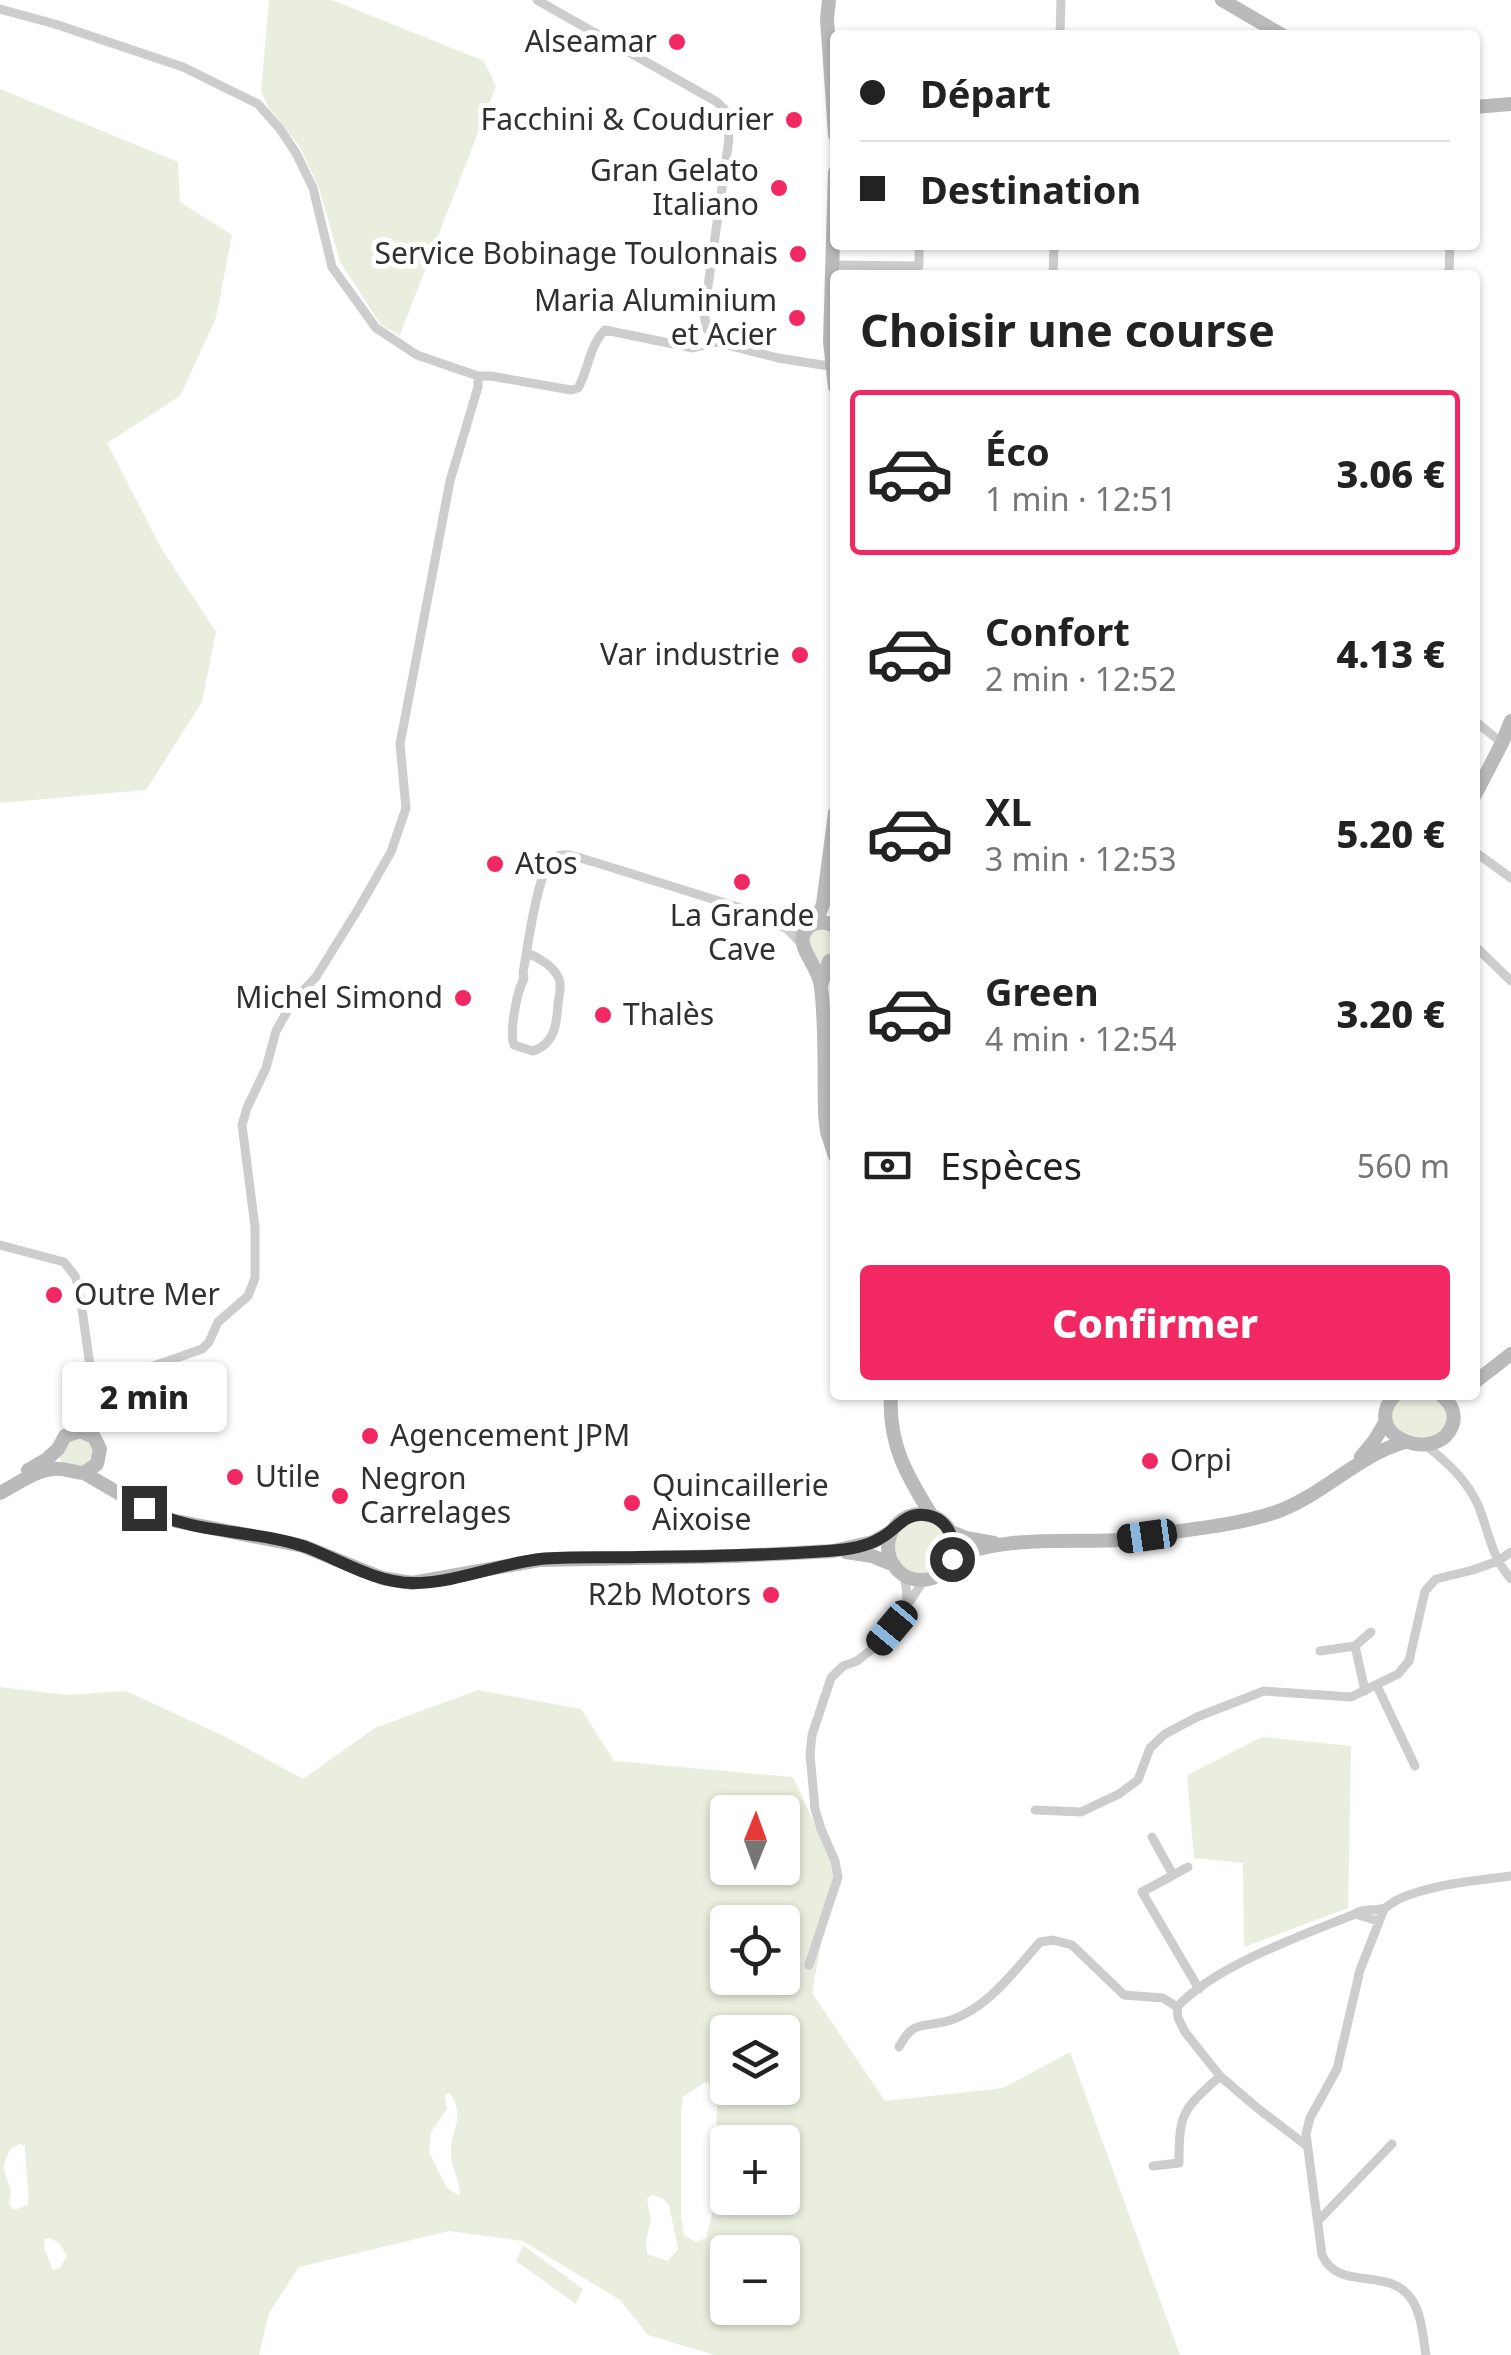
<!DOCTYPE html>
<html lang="fr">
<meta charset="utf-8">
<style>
body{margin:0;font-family:"Noto Sans",sans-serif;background:#f6f6f6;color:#222;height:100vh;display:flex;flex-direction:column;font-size:38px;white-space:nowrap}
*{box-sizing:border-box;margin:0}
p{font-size:32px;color:#767676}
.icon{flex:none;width:55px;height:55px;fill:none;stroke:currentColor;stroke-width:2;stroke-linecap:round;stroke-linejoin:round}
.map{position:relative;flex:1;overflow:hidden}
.details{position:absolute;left:830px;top:270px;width:650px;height:1130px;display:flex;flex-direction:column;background:#fff;border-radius:10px;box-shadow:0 2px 8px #0004}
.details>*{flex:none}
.top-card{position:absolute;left:830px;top:30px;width:650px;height:220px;border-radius:10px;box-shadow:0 2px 8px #0004;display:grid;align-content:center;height:220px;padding:0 30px;background:#fff}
.needle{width:65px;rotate:1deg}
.buttons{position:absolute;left:710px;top:1795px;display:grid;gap:20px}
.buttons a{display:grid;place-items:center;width:90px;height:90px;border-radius:10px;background:#fff;box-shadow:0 2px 8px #0004;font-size:50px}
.end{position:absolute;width:45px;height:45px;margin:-22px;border:12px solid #303030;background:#fff;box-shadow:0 0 0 5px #fff}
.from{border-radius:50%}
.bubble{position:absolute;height:70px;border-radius:10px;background:#fff;box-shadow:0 2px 8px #0004;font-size:32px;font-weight:800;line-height:70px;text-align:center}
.car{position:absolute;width:30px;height:60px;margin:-30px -15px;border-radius:12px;box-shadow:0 0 8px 2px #0007;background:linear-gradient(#222 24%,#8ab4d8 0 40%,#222 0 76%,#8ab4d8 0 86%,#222 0)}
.top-card b{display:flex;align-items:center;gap:35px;height:95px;font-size:38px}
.top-card b+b{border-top:2px solid #e0e0e0}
.top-card i{width:25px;height:25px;background:#222}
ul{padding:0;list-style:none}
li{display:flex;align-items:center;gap:30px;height:165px;margin:0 20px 15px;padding:0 10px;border:5px solid transparent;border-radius:10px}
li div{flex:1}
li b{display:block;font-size:38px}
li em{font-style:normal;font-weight:800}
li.current{border-color:#f22862}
li>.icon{width:90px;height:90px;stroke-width:1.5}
h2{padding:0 30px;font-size:45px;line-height:120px}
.pay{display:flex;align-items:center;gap:25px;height:110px;padding:0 30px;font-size:38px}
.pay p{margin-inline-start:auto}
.primary-button{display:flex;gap:20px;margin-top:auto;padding:20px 30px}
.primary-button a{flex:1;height:115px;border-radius:10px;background:#f22862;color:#fff;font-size:40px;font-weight:800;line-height:115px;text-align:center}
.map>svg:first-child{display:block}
.green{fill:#eaeede;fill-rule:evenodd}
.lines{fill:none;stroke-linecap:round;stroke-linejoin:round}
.street{stroke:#cdcdcd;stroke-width:9}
.secondary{stroke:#bababa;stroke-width:14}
.route{stroke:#303030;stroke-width:12}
.poi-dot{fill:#f22862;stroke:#fff;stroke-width:4}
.labels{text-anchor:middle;stroke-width:10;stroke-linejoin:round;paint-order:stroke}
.poi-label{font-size:30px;fill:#303030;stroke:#fff;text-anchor:end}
</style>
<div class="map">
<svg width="1511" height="2355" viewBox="0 0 1511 2355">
<rect width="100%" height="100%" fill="#fff"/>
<path class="green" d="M269,0H332L484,61L496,86L400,335L381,325L340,262L319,188L300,147L268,107L261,91Z
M0,89L178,162L180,202L232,235L216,318L180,396L107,443L161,548L216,632L202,702L146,790L0,803Z
M835,926V958L824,963L818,962L802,937L805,931Z
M1395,1395H1441L1449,1403L1447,1434L1405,1442L1386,1413Z
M65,1436L96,1439L93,1468L62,1464L58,1454Z
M888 1547a33 33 0 1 1 66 0a33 33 0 1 1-66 0Z
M0,1687L66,1695L126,1691L228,1738L303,1779L375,1728L478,1690L581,1709L614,1761L793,1777L835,1868L812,1993L885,2101L1003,2088L1070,2052L1180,2355H714L648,2335L620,2300L523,2241L449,2231L299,2267L269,2313L259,2355H0ZM728,1812H782V1868H728ZM728,1922H782V1978H728ZM728,2032H782V2088H728ZM714,2082L717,2106L712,2215L706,2238L696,2242L684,2235L681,2217V2112L683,2097L704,2083ZM450,2093C467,2120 449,2129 451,2156C452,2170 460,2181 460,2196L447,2188L429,2152L431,2132L447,2109L445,2095ZM728,2142H782V2198H728ZM20,2144L25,2146C25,2163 30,2191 28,2205L14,2210L9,2204L11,2191L3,2167L10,2149ZM652,2195L662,2198L669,2205L678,2249L668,2261L647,2254L646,2240L651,2220L647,2199ZM51,2238L60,2244L67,2256L60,2268L53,2270L44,2248L45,2239ZM728,2252H782V2308H728Z
M1262,1737L1351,1746L1348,1908L1244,1947L1243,1863L1194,1858L1187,1775Z
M523,2245L583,2289L576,2304L516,2261Z"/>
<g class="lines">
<path class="street" d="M537,0L717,102L725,110L729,139L704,314L707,329L715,342
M0,9L55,24L183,67L258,104L280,129L296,153L313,188L332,267L376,328L417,355L478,376H491L571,390L578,388C589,369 589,346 605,330L693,348L715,342L778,358L835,367
M1060,35L1061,0
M833,265L919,266V245
M1053,275L1054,245
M1449,275L1450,245
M1475,721L1502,743
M1475,852L1511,878
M802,944L787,929L805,931
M1475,946L1511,981
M527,953C538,957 554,966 559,979C562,986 559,996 558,1003C557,1023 555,1044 533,1051L514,1045C509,1032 517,990 524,979L523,973C527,951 538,866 554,857C566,851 582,859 594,862L754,912L787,929
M0,1245L64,1262L75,1276L79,1288L93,1387
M82,1403L86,1427L91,1434
M69,1433C76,1414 79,1403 93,1387L202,1349L209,1342L218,1322L248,1296L255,1278V1227L242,1125L247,1108L266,1068L276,1031L293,1001L316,977L360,906L391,852L406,808L400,744L450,481L478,387V376
M1424,1444C1446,1461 1467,1480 1478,1505C1489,1531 1491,1557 1511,1579
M904,1575L907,1594L906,1602
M1355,1646L1365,1691
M1320,1651L1355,1646L1371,1632
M1377,1686L1415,1766
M1035,1810L1081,1812L1119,1794L1138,1780L1150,1748L1165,1734L1197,1717L1264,1691L1351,1697L1398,1674L1409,1661L1425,1591L1436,1579L1473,1570L1498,1561L1511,1552
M1152,1837L1173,1875
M1188,1867L1142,1892L1199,1989
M1384,1909L1360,1970L1337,2069L1310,2118L1306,2134L1322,2255C1339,2293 1390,2265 1412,2300C1422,2315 1423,2338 1426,2355
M1378,1921L1355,1914C1365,1907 1375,1912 1385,1908C1390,1905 1394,1901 1399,1899C1433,1884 1474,1881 1511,1876
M809,1965L838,1877L835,1861L821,1829L815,1809L810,1754L812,1735L831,1678L843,1666L857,1661L876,1646L892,1628L924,1580
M1177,2007C1216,1965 1301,1936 1355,1914
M899,2047C914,2018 923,2029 951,2020C989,2007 1014,1971 1040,1942L1053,1940L1072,1945L1124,1995L1163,1998L1177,2007L1178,2018L1185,2032L1220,2076L1256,2107L1307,2146
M1153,2166L1179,2163C1179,2111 1183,2110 1220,2076
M1318,2221L1392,2144"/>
<path class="secondary" d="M829,0L827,19L835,135
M1222,0L1282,35
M1475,107L1511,104
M835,172L830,342L835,387
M1475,795L1502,743L1511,721
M816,922L823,904L835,813
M835,926C823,920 808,921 803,936C799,950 819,967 821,987C826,1028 824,1072 825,1114L827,1132L835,1156
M821,985L829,961
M1475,1382L1511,1354
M891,1395C888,1444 907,1476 932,1516
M1395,1395C1357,1436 1440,1467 1453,1423C1456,1411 1450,1403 1441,1395
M1361,1457L1374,1441L1386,1421
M28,1470L47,1459L58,1449L65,1436L80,1431L94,1437L100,1449L97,1464L84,1473
M0,1493C16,1485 34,1471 52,1469C64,1467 73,1473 84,1473L144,1508L171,1520L303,1546L382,1578L412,1583L539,1560L737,1556L833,1551L873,1542L892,1531
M888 1547a33 33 0 1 1 66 0a33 33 0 1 1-66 0Z
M949,1531L966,1538L994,1543
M846,1552L872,1556L894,1565
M952,1559C999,1535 1066,1543 1119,1540C1139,1538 1159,1534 1180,1531C1210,1527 1241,1523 1270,1514C1320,1499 1355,1456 1405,1442"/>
</g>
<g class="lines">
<path class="route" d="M144,1508C194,1535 254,1529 306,1547C340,1560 376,1583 413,1583C456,1583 498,1564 540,1559C572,1556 606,1558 638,1557C702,1557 765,1555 828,1551C844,1550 865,1547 879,1539C896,1531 903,1513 924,1515C947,1517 957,1539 952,1559"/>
</g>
<g class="poi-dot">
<circle cx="677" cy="42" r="10"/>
<circle cx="794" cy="120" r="10"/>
<circle cx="779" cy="188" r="10"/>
<circle cx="798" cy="254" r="10"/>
<circle cx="797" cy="318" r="10"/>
<circle cx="800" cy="655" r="10"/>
<circle cx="495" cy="864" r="10"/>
<circle cx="742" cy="882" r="10"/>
<circle cx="463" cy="998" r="10"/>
<circle cx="603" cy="1015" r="10"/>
<circle cx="54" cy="1295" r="10"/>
<circle cx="370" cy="1436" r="10"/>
<circle cx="1150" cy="1461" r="10"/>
<circle cx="235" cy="1477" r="10"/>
<circle cx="340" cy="1496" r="10"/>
<circle cx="632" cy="1503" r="10"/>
<circle cx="771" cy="1595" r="10"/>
</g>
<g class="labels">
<g class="poi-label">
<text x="657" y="52">Alseamar</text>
<text x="774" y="130">Facchini &amp; Coudurier</text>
<text x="759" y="181">Gran Gelato<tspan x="759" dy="34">Italiano</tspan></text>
<text x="778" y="264">Service Bobinage Toulonnais</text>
<text x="777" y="311">Maria Aluminium<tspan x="777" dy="34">et Acier</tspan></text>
<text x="780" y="665">Var industrie</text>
<text x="515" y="874" text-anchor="start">Atos</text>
<text x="742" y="926" text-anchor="middle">La Grande<tspan x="742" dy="34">Cave</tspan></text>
<text x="443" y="1008">Michel Simond</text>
<text x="623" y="1025" text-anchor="start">Thalès</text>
<text x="74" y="1305" text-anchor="start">Outre Mer</text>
<text x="390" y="1446" text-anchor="start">Agencement JPM</text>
<text x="1170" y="1471" text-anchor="start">Orpi</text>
<text x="255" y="1487" text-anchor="start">Utile</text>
<text x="360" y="1489" text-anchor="start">Negron<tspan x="360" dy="34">Carrelages</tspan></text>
<text x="652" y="1496" text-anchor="start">Quincaillerie<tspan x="652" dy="34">Aixoise</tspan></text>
<text x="751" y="1605">R2b Motors</text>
</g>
</g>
</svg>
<div class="buttons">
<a><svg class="needle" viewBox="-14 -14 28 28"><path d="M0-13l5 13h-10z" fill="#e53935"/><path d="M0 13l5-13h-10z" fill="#767676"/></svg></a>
<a><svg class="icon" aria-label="locate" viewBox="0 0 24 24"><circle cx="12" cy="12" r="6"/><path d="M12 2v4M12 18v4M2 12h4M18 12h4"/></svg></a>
<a><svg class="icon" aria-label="layers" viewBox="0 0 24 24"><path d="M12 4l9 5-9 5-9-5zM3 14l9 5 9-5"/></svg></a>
<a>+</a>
<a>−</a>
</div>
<i class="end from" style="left:952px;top:1559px"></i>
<i class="end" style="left:144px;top:1508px"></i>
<div class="bubble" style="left:62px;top:1362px;width:165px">2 min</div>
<i class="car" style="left:1147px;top:1536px;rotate:262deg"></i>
<i class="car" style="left:892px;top:1628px;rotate:220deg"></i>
<div class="top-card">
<b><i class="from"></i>Départ</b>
<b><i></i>Destination</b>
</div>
<section class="details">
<h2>Choisir une course</h2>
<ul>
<li class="current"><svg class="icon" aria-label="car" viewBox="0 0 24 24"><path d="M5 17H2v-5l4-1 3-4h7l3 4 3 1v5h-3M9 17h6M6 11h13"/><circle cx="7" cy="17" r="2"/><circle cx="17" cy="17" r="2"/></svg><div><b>Éco</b><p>1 min · 12:51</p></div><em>3.06 €</em></li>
<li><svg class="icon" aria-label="car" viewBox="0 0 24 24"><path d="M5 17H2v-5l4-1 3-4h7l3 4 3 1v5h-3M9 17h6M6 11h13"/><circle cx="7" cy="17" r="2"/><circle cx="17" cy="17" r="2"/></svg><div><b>Confort</b><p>2 min · 12:52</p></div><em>4.13 €</em></li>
<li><svg class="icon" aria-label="car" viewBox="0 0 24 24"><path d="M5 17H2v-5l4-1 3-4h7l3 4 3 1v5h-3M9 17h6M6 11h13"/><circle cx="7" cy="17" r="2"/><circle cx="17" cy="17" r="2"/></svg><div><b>XL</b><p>3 min · 12:53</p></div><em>5.20 €</em></li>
<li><svg class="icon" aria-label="car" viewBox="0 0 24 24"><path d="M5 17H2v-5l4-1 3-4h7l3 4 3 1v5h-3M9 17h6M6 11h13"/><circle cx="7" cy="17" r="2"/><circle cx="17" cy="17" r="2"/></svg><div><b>Green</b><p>4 min · 12:54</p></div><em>3.20 €</em></li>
</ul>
<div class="pay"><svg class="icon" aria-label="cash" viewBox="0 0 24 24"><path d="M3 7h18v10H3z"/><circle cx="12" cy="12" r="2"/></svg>Espèces<p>560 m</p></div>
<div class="primary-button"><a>Confirmer</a></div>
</section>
</div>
